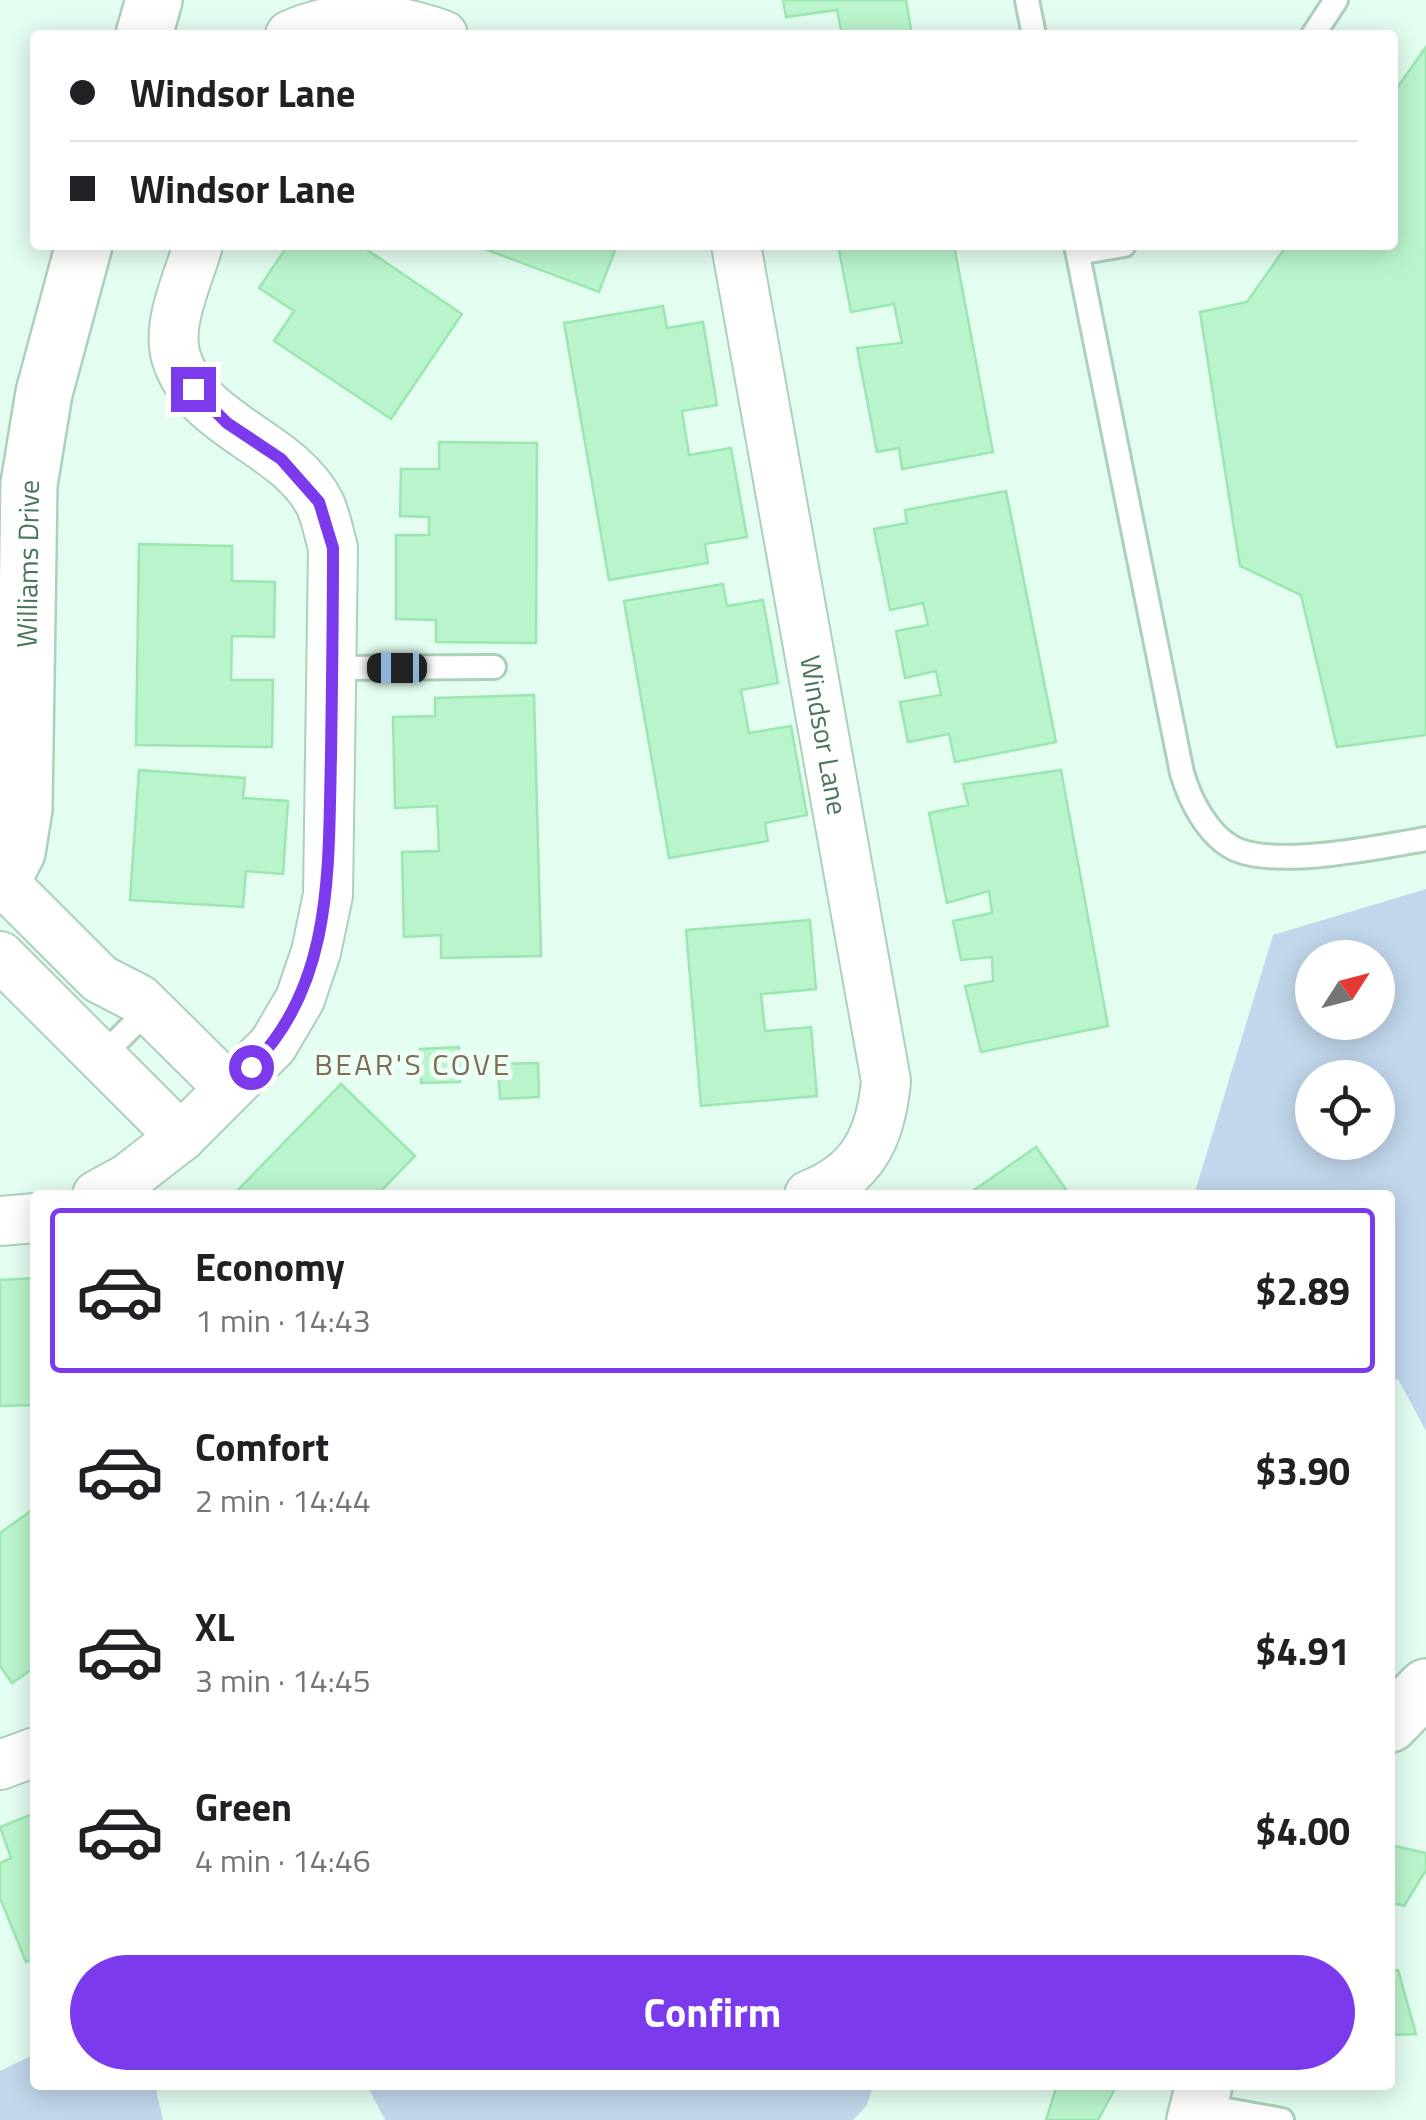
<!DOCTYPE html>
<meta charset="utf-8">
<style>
body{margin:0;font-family:"Titillium Web",sans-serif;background:#f6f6f6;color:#202124;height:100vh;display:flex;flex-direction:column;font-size:38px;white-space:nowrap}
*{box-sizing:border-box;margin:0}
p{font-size:32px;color:#757577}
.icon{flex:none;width:55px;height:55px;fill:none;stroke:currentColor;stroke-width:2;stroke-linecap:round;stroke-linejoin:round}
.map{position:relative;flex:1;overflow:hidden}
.drawer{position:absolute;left:30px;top:1190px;width:1365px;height:900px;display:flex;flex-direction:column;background:#fff;border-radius:10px;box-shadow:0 5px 25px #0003}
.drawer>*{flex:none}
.banner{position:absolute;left:30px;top:30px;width:1368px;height:220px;border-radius:10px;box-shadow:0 5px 25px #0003;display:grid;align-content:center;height:220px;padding:0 40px;background:#fff}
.needle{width:65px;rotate:54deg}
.tools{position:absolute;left:1295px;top:940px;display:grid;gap:20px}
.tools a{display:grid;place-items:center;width:100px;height:100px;border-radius:50%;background:#fff;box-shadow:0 5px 25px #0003;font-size:50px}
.end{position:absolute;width:45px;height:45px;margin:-22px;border:12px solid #7c3aed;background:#fff;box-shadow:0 0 0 5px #fff}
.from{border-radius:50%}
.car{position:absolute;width:30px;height:60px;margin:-30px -15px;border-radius:12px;box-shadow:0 0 8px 2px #0007;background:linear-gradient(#222 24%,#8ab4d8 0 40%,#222 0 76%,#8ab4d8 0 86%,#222 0)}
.banner b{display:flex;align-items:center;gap:35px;height:95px;font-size:38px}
.banner b+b{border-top:2px solid #e0e0e0}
.banner i{width:25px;height:25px;background:#202124}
ul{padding:18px 0 0;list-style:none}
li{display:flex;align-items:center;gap:30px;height:165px;margin:0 20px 15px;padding:0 20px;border:5px solid transparent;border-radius:10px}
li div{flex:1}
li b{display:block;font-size:38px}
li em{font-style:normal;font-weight:700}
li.current{border-color:#7c3aed}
li>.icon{width:90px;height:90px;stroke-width:1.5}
.button{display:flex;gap:20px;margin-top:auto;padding:20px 40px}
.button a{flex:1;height:115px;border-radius:60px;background:#7c3aed;color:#fff;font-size:40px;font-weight:700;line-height:115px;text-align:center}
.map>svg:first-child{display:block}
.green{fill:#c2d7ec;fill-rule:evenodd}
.building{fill:#baf4cc;stroke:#9ae7b0;stroke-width:2.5}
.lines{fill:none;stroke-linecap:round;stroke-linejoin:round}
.service-casing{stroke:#acd1ba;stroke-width:28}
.minor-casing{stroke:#acd1ba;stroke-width:52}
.tertiary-casing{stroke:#acd1ba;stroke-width:60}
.service{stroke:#fff;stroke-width:22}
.minor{stroke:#fff;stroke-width:48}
.tertiary{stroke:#fff;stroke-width:55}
.route{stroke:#7c3aed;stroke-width:12}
.labels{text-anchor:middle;stroke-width:10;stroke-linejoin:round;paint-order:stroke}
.street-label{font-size:28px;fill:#487755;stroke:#ebfff5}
.neighbourhood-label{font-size:30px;letter-spacing:2.5px;fill:#7f6c53;stroke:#ebfff5}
</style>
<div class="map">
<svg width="1426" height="2120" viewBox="0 0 1426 2120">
<rect width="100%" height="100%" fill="#e4fdf1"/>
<path class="green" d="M1426,889V1431L1398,1379L1390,1383V1195H1194L1273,935ZM1312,958H1378V1022H1312ZM1312,1078H1378V1142H1312Z
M35,2054V2085H155L163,2120H0V2071Z
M367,2085H873L867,2105L853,2120H385Z"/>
<path class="building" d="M783,0H906L912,35H842L837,10L786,17Z
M1426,47V735L1337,747L1301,595L1240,566L1200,312L1247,302L1287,245H1392V95Z
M288,245H360L462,314L391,419L274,341L294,311L259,288Z
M474,245H617L599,292Z
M838,245H954L993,452L902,469L899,448L877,452L857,348L902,343L894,304L851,312Z
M663,306L667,328L703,322L717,405L682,411L689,455L731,448L747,537L705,544L708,563L609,580L564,323Z
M439,442L537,443L536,643L436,642V620L396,619V535H429V517L400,516L401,469H439Z
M1006,491L1056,742L955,762L949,734L908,742L900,702L941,695L936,671L905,678L896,631L928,625L923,603L890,610L874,529L907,523L905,510Z
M139,544L232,546V581L275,582L274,637L232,636L231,680H273L272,747L136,745Z
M723,584L727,606L763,600L778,683L741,690L749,733L791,726L807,815L765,823L768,841L669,858L624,601Z
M534,695L541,956L441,958V935L404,937L402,852L439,851L437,806L395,808L393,717L435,716V698Z
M139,770L245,778L243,798L288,801L283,874L246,871L243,907L130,900Z
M1061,770L1108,1026L981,1052L965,986L993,981L992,957L961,960L953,921L992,913L989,891L947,903L929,813L968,805L963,784Z
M810,920L816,989L761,994L765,1031L811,1027L817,1096L701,1106L686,930Z
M459,1047L460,1082L421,1083L420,1049Z
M538,1063L539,1097L500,1099L498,1064Z
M341,1084L415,1156L377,1195H233Z
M1036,1147L1070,1195H967Z
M35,1278V1405L0,1406V1280Z
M35,1508V1667L12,1683L0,1666V1533Z
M35,1813V1958L26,1962L0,1898V1863L11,1858L0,1827Z
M1390,1845L1426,1853V1870L1404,1906L1390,1902Z
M1398,1970L1416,2034L1390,2035V1971Z
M1057,2085H1088L1116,2087L1098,2120H1046Z"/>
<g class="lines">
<g class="service-casing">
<path id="service" d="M1027,0L1034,35
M1313,35L1336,0
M1076,245L1182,773C1190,800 1207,834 1233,848C1273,869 1381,847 1426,839
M1078,253L1124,245
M332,668L494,667
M101,1057L149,1009
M1199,2105L1282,2120"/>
</g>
<g class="minor-casing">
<g id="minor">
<path d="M290,35C341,12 391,16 443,35"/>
<path id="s1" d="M736,245L886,1081C881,1135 864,1174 809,1195"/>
<path d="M2,881L100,979L139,999L229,1088"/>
<path d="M0,956L181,1137"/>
<path d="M97,1195L128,1178L181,1137L273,1045L300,999L316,952L328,895L333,548C329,534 326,517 320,504C288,441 198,428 176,357C166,323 189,277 198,245"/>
<path d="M0,1221L35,1218"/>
<path d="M0,1765L35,1752"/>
</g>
</g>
<g class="tertiary-casing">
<g id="tertiary">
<path d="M144,35L154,0"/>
<path id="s2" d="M0,884L17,852L24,809L29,484L44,393L84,245"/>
<path d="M1390,1724L1426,1687"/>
<path d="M1195,2120L1204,2085"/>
</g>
</g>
<use href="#service" class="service"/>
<use href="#minor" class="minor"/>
<use href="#tertiary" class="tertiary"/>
</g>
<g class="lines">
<path class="route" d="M193,389L227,423L281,459L319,502L333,548C333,618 332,687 331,756C328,865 335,984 251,1067"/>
</g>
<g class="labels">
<g class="street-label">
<text dy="10" stroke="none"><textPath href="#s2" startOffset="325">Williams Drive</textPath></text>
<text dy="10" stroke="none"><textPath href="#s1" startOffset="498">Windsor Lane</textPath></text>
</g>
<g class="neighbourhood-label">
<text x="413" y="1075">BEAR'S COVE</text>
</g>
</g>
</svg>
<div class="tools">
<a><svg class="needle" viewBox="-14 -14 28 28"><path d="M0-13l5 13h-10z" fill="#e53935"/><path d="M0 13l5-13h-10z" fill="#757577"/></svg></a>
<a><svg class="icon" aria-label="locate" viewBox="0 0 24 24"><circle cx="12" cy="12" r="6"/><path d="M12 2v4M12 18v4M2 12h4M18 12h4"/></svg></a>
</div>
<i class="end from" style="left:251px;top:1067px"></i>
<i class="end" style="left:193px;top:389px"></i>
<i class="car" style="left:397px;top:668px;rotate:270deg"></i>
<div class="banner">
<b><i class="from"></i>Windsor Lane</b>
<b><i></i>Windsor Lane</b>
</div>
<section class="drawer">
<ul>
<li class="current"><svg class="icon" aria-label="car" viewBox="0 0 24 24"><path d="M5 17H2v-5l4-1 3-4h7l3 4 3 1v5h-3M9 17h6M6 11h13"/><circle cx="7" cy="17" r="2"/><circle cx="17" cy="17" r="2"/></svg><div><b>Economy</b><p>1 min · 14:43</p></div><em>$2.89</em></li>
<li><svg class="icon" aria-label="car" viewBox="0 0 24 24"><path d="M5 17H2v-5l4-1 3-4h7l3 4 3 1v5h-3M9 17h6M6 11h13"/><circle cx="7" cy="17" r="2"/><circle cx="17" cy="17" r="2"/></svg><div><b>Comfort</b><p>2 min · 14:44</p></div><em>$3.90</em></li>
<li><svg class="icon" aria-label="car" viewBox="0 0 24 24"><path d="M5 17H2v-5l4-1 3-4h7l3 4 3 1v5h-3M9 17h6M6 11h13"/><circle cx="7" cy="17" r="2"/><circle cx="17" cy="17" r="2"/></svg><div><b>XL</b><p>3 min · 14:45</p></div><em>$4.91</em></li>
<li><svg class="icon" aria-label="car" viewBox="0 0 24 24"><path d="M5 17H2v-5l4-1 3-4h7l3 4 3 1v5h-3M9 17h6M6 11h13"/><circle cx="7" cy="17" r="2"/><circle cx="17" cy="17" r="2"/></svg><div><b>Green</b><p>4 min · 14:46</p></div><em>$4.00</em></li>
</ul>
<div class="button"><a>Confirm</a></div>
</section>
</div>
